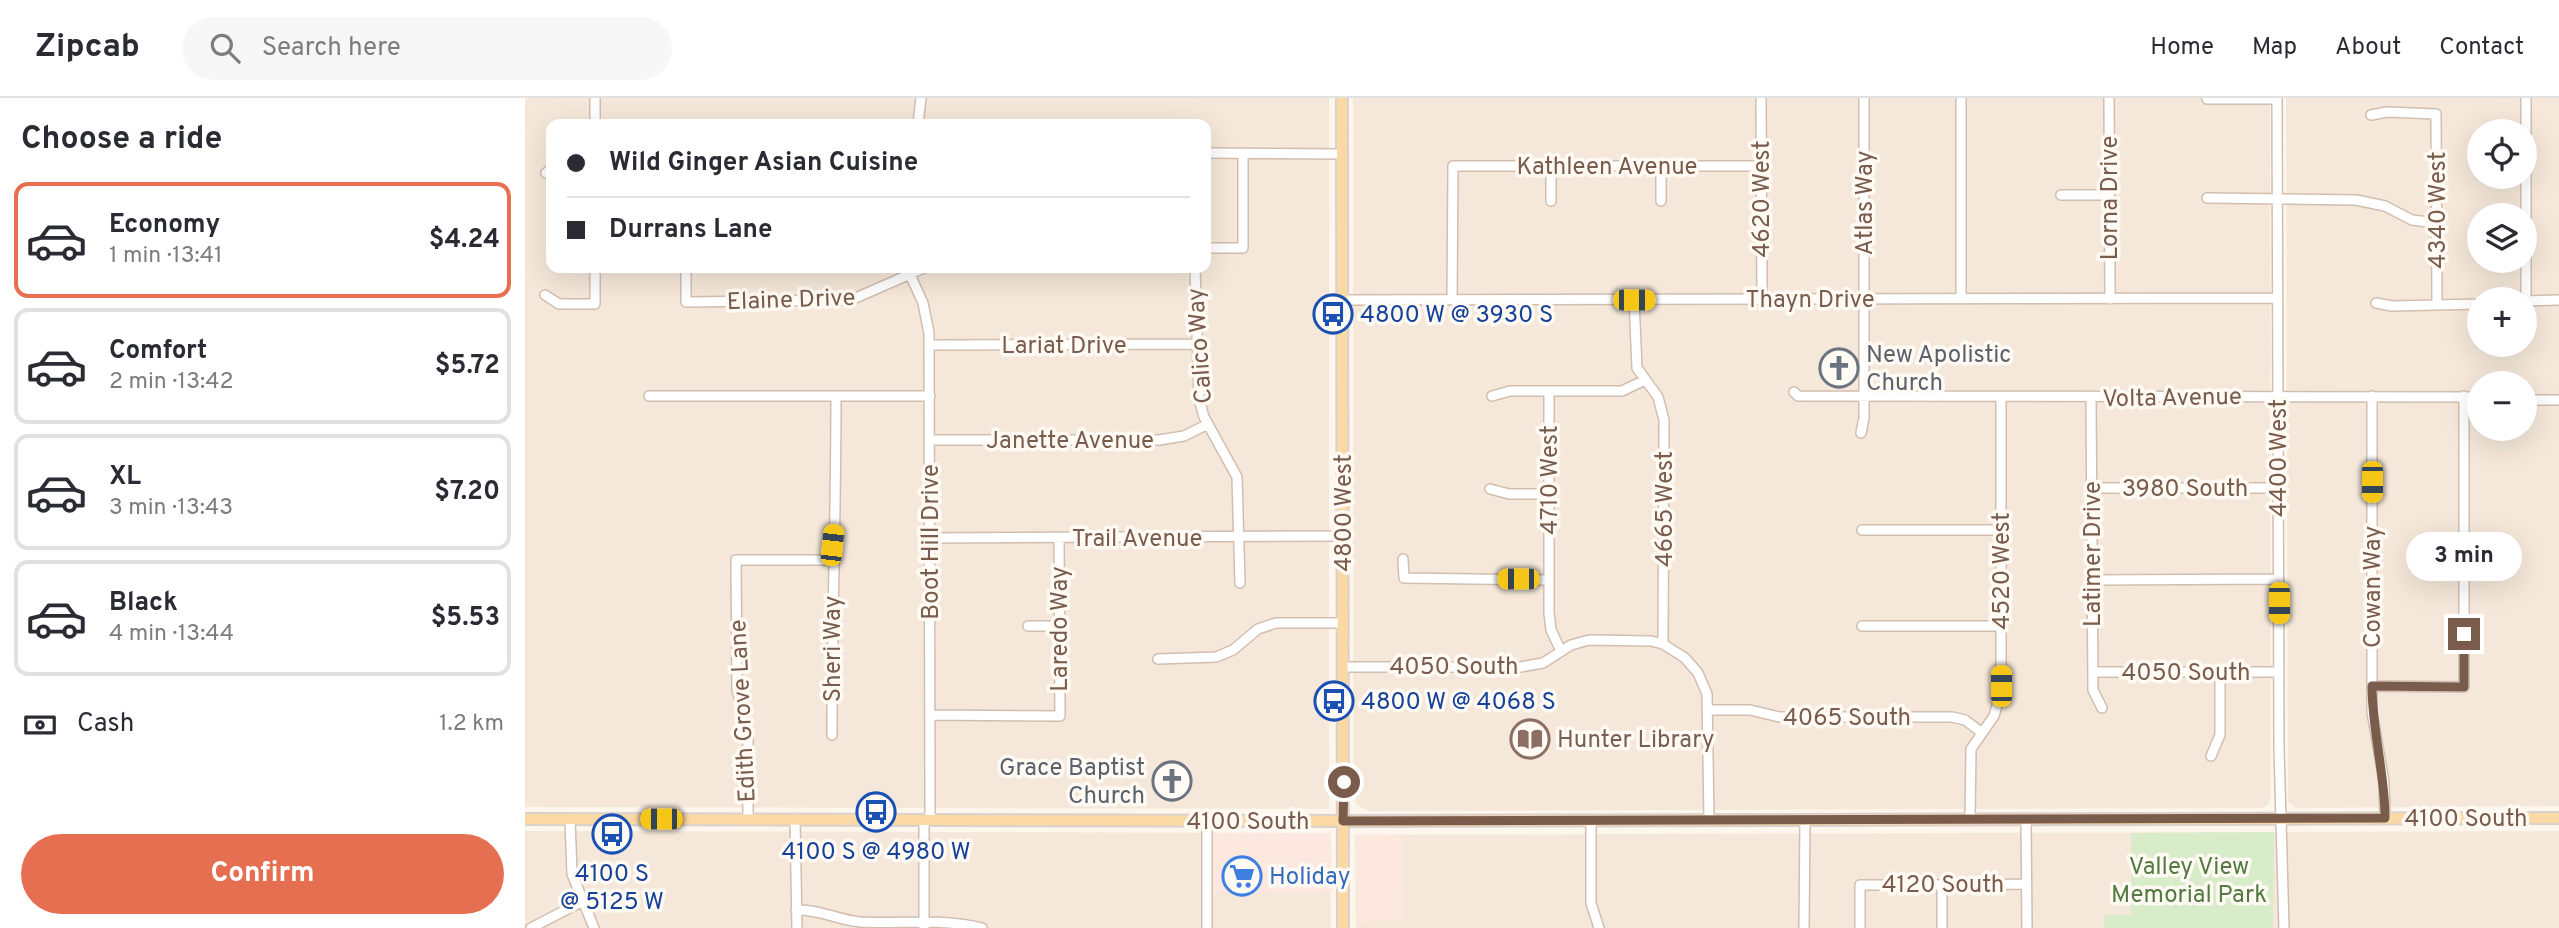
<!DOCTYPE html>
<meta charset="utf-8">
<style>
body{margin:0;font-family:Overpass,sans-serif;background:#f7f7f7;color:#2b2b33;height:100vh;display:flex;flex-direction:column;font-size:26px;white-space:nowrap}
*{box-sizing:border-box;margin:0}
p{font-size:23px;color:#7c7c81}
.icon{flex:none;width:38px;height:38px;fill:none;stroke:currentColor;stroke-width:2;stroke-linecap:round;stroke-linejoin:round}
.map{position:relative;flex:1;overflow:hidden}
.side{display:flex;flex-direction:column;background:#fff;width:525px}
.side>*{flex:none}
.banner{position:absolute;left:21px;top:21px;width:665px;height:154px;border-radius:14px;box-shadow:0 7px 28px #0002;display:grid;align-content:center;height:154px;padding:0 21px;background:#fff}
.controls{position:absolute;left:1942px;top:21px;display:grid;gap:14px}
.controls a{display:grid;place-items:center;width:70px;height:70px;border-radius:50%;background:#fff;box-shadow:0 7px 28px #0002;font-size:35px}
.end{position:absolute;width:32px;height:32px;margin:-16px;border:9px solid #7a5c4d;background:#fff;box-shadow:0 0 0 4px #fff}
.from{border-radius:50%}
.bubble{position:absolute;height:49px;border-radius:24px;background:#fff;box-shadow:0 7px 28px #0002;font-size:23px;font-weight:700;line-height:49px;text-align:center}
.car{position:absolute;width:21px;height:42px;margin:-21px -10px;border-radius:9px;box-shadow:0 0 5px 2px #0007;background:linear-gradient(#f5c518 24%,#345 0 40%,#f5c518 0 76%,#345 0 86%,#f5c518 0)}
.banner b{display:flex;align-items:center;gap:24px;height:66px;font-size:26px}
.banner b+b{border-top:2px solid #e1e1e2}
.banner i{width:18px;height:18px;background:#2b2b33}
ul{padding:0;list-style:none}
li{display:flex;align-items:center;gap:21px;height:116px;margin:0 14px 10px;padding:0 7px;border:4px solid #e1e1e2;border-radius:14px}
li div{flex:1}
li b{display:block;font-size:26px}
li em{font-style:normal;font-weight:700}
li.on{border-color:#e76f51}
li>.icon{width:63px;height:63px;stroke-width:1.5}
h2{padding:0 21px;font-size:32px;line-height:84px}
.pay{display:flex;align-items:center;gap:18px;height:77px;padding:0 21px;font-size:26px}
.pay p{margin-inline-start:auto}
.cta{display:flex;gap:14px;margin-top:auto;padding:14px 21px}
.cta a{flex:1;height:80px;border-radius:42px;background:#e76f51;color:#fff;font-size:28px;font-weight:700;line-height:80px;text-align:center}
header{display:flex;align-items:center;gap:42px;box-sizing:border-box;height:98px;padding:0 35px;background:#fff;border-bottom:2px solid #e1e1e2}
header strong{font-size:33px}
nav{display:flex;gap:38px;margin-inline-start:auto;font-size:24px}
.search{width:490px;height:63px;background:#f7f7f7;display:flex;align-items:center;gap:18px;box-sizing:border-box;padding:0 24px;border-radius:38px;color:#7c7c81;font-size:26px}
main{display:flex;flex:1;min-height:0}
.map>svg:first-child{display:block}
.residential{fill:#f5e8da;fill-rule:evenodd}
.commercial{fill:#fde8e0}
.green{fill:#d8ecc9}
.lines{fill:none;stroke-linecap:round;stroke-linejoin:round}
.minor-casing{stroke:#d1beb0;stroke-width:12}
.major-casing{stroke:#dad1cd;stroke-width:14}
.minor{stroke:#fff;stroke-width:9}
.major{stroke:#fbd9a5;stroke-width:10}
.route{stroke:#7a5c4d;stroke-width:9}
.labels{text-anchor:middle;stroke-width:7;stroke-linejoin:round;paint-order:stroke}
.street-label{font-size:24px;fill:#7a5c4d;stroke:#fffaf3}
.transit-label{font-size:24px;fill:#164399;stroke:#fffaf3;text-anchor:start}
.worship-label{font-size:24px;fill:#5b616d;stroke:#fffaf3;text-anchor:start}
.education-label{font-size:24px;fill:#785e54;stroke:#fffaf3;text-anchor:start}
.park-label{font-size:24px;fill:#537a41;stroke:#fffaf3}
.shop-label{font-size:24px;fill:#366cbe;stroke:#fffaf3;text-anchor:start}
</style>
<header>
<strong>Zipcab</strong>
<div class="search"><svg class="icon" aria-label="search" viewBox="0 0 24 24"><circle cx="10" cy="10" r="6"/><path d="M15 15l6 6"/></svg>Search here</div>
<nav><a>Home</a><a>Map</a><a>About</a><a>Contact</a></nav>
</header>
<main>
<section class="side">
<h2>Choose a ride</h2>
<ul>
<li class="on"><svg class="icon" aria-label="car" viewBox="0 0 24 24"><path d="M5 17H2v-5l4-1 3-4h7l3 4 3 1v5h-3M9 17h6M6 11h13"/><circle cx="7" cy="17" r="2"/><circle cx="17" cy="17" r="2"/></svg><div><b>Economy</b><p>1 min · 13:41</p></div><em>$4.24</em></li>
<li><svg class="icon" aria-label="car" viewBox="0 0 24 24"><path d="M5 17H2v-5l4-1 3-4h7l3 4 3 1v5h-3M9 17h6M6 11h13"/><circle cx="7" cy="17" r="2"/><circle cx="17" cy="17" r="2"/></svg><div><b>Comfort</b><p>2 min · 13:42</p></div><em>$5.72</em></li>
<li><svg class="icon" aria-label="car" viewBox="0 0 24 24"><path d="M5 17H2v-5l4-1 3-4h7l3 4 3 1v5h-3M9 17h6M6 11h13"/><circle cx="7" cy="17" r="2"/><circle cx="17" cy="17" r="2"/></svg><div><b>XL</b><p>3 min · 13:43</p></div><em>$7.20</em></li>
<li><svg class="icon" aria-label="car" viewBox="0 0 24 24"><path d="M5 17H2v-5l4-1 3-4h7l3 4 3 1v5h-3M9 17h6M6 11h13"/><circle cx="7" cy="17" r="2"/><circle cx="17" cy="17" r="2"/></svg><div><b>Black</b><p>4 min · 13:44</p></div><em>$5.53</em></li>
</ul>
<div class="pay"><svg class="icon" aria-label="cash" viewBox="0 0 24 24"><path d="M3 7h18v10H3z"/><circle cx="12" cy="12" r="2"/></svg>Cash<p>1.2 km</p></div>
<div class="cta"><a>Confirm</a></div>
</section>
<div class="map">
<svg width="2034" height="830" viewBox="0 0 2034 830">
<rect width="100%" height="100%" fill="#fdf6ec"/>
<path class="residential" d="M0,0H804V711L0,709ZM26,26H681V170H26Z
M828,0H1745L1746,698L1743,707L1736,710L844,713L832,707L828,695Z
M1761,0H2034V708L1771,710L1763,704ZM1955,33H2000V79H1955ZM1955,117H2000V163H1955ZM1955,201H2000V247H1955ZM1955,285H2000V331H1955Z
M0,733L805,735L806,830H0Z
M2034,733V830H831L830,737Z"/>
<path class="commercial" d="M687,735H806L807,794L687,795Z
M878,736L879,823L832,824L831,737Z"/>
<path class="green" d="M1749,734L1748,830H1579V817H1606V735Z"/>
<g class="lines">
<g class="minor-casing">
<path id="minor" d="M70,0V26
M1236,0L1237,201
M1436,0V201
M1584,0L1585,201
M1752,0L1754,651L1759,830
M2001,0V203
M1682,1H1752
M1846,17L1862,14L1911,16L1912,207
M393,26L396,0
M681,55L817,56
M1026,68V103
M1136,68V103
M21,75L26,71
M1536,97H1584
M1682,100L1831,102L1860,108L1887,122L1912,125
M681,150H718V56
M161,170V204L326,202L399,170
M382,170L398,205L404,235L405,722
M670,170L674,301L679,319L712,379L715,485
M20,197L34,206H70V170
M818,202L1753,200
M927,202L928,68H1236
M1109,202L1112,270L1133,299L1139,322L1138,546
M2000,203L2034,202
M1851,205L1867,208L1955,206
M405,247L674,246
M1024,293V515L1026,532L1036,553
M1269,294L1273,298L1955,299
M124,298H405
M967,298L985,293H1097L1120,282
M1847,298V614L1859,684L1860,720
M1566,299L1568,592L1577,610
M2000,302H2034
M1336,335L1339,320V0
M405,342H634L659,338L683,326
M1566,390H1753
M965,391L984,396H1024
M1337,432H1476
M405,440L818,438
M878,461L879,480L1024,482
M1567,482L1753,481
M503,528H534
M1337,528H1476
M633,561L691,559L708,552L733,531L751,525H818
M818,569H995L1018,565L1046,547L1064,542L1126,543L1138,546L1160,560L1173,575L1182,596L1184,722
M1568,574H1754
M1847,588L1939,589V298
M1184,612H1225L1254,619H1427L1440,622L1456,634
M405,617L535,618L534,440
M307,637C307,524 311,411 311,298
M1686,658L1695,637V574
M45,721L47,776L69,830
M223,721V636L212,591L211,462H306
M270,721L272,830
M1445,721L1446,651L1469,618L1476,594V299
M1501,721L1502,830
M399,722V830
M1066,722V805L1074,830
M682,723V830
M1417,786V830
M271,812C294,811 313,822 335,824C376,826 417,820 457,830
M6,830L58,803
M1279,830L1280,722
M1335,830V787L1501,786"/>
</g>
<g class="major-casing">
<path id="major" d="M817,0L818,830
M0,721L834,723L2034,720"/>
</g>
<use href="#minor" class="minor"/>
<use href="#major" class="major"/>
</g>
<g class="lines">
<path class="route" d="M819,684L818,723L1860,720C1860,675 1847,633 1847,588L1939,589V536"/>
</g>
<defs>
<g id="bus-ring" transform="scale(2.0125)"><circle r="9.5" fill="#fffaf3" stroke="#1a4fb4" stroke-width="1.5"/><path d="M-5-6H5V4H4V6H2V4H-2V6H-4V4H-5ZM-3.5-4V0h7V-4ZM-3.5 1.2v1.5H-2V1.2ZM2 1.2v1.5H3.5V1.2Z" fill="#1a4fb4"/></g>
<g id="church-ring" transform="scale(2.0125)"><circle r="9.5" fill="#fffaf3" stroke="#6b7280" stroke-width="1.5"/><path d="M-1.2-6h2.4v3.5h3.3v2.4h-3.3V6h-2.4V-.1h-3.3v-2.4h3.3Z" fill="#6b7280"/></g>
<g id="library-ring" transform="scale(2.0125)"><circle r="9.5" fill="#fffaf3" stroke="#8d6e63" stroke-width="1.5"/><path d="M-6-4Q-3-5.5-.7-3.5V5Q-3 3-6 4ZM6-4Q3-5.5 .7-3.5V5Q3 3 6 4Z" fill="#8d6e63"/></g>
<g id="supermarket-ring" transform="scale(2.0125)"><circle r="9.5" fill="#fffaf3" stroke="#3f7fe0" stroke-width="1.5"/><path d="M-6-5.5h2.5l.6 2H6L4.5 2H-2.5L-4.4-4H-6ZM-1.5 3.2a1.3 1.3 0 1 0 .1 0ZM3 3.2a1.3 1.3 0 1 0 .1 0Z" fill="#3f7fe0"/></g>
</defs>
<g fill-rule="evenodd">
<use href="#bus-ring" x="808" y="216"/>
<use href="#church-ring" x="1314" y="270"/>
<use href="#bus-ring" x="809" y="603"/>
<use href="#library-ring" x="1005" y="641"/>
<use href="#church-ring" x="647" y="683"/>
<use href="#bus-ring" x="351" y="714"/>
<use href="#bus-ring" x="87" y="736"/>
<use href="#supermarket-ring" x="717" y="778"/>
</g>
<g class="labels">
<g class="street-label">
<text x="1082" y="76">Kathleen Avenue</text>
<text transform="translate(1584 100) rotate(-90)" y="8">Lorna Drive</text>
<text transform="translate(1236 101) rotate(-90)" y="8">4620 West</text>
<text transform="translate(1339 105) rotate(-90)" y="8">Atlas Way</text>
<text transform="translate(1912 112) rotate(-90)" y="8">4340 West</text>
<text transform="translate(266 201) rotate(-2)" y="8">Elaine Drive</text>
<text x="1285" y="209">Thayn Drive</text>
<text x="539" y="255">Lariat Drive</text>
<text transform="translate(674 248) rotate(-94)" y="8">Calico Way</text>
<text transform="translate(1647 299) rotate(-1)" y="8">Volta Avenue</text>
<text x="545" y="350">Janette Avenue</text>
<text transform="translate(1753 360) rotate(-90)" y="8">4400 West</text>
<text transform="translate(1024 382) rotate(-90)" y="8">4710 West</text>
<text x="1660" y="398">3980 South</text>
<text transform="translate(1139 411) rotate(-90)" y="8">4665 West</text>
<text transform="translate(818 415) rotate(-90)" y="8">4800 West</text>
<text x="612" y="448">Trail Avenue</text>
<text transform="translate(405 444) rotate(-90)" y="8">Boot Hill Drive</text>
<text transform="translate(1567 456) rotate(-90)" y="8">Latimer Drive</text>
<text transform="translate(1476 473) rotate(-90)" y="8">4520 West</text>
<text transform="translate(1847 489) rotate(-90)" y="8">Cowan Way</text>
<text transform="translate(534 531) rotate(-90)" y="8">Laredo Way</text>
<text transform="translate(307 551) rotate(-90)" y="8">Sheri Way</text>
<text x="929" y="576">4050 South</text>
<text x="1661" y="582">4050 South</text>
<text transform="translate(217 613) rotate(-93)" y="8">Edith Grove Lane</text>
<text x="1322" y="627">4065 South</text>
<text x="1941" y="728">4100 South</text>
<text x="723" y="731">4100 South</text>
<text x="1418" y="794">4120 South</text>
</g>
<g class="transit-label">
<text x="835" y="224">4800 W @ 3930 S</text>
<text x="836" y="611">4800 W @ 4068 S</text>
<text x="351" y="761" text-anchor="middle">4100 S @ 4980 W</text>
<text x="87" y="783" text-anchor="middle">4100 S<tspan x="87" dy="28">@ 5125 W</tspan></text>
</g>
<g class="worship-label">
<text x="1341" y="264">New Apolistic<tspan x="1341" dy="28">Church</tspan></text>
<text x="620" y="677" text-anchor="end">Grace Baptist<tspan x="620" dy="28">Church</tspan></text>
</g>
<g class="education-label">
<text x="1032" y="649">Hunter Library</text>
</g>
<g class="park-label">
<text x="1664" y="776">Valley View<tspan x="1664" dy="28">Memorial Park</tspan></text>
</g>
<g class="shop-label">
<text x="744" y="786">Holiday</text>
</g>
</g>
</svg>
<div class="controls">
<a><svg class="icon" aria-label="locate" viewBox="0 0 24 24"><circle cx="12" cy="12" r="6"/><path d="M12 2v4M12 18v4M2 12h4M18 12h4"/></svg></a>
<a><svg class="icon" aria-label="layers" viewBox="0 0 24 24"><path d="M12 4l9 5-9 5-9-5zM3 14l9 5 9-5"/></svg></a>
<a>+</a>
<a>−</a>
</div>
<i class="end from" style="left:819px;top:684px"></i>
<i class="end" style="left:1939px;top:536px"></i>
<div class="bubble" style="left:1881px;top:434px;width:116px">3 min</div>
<i class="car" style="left:1109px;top:202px;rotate:90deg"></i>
<i class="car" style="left:1847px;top:384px;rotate:180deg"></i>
<i class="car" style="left:307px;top:447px;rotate:6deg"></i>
<i class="car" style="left:993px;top:481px;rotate:270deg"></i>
<i class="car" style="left:1754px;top:505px;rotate:180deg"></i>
<i class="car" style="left:1476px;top:588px;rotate:0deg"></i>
<i class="car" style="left:136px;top:721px;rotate:270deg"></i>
<div class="banner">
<b><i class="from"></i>Wild Ginger Asian Cuisine</b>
<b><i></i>Durrans Lane</b>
</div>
</div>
</main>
